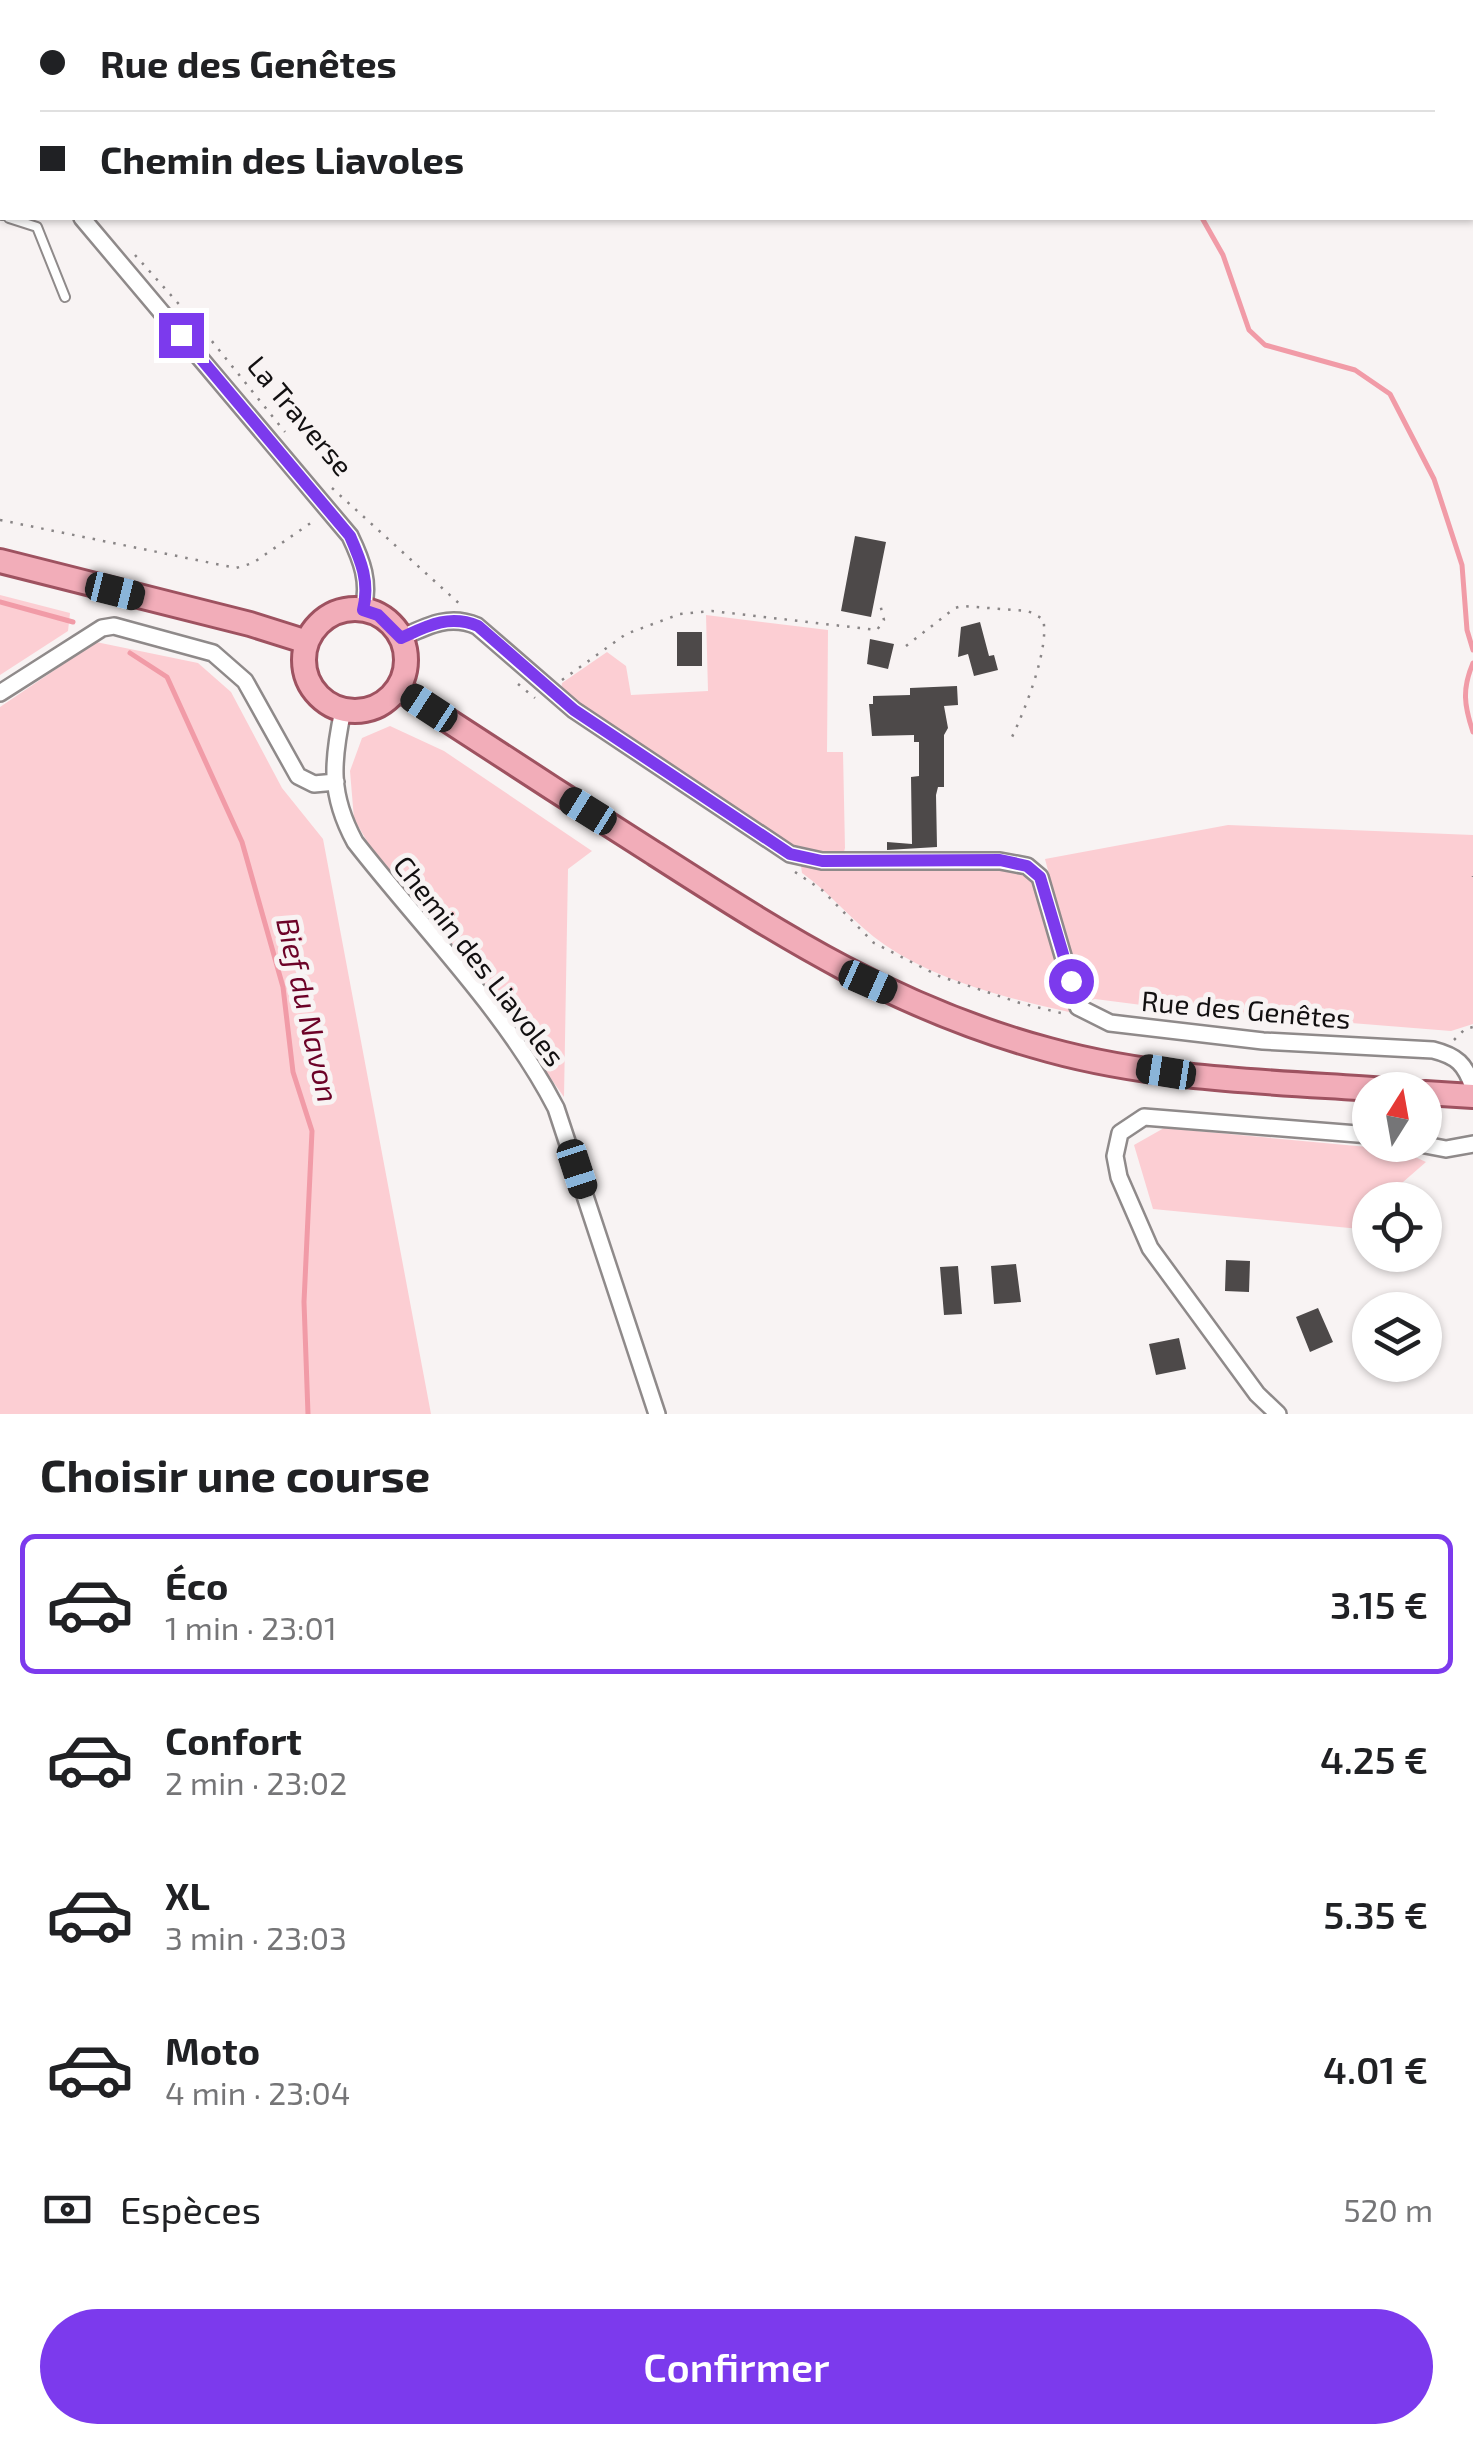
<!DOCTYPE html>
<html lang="fr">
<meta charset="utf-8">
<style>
body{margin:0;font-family:"Exo 2",sans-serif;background:#f2f2f2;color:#202124;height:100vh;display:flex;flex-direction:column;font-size:38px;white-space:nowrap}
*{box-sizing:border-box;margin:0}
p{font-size:32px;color:#757577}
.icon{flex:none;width:55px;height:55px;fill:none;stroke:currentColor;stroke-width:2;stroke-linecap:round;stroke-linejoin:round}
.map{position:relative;height:1414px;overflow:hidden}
.drawer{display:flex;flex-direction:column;background:#fff;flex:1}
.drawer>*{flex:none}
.top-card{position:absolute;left:0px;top:0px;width:1475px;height:220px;box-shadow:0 2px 8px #0004;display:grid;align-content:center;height:220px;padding:0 40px;background:#fff}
.needle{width:65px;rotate:11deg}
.tools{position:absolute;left:1352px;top:1072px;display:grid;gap:20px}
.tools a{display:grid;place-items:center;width:90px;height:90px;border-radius:50%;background:#fff;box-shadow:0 2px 8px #0004;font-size:50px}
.end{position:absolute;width:45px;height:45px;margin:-22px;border:12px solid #7c3aed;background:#fff;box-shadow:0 0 0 5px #fff}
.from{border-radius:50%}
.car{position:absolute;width:30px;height:60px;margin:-30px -15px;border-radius:12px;box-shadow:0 0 8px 2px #0007;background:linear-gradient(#222 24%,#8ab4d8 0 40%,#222 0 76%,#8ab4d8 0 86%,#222 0)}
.top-card b{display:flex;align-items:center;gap:35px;height:95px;font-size:38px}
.top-card b+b{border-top:2px solid #e0e0e0}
.top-card i{width:25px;height:25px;background:#202124}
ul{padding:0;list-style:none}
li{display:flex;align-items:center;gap:30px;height:140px;margin:0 20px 15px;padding:0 20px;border:5px solid transparent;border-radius:15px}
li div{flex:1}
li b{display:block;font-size:38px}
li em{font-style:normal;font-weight:600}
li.active{border-color:#7c3aed}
li>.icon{width:90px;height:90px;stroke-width:1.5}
h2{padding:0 40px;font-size:45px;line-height:120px}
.pay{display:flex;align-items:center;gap:25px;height:110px;padding:0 40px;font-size:38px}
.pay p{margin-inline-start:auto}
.primary-button{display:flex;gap:20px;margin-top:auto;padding:20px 40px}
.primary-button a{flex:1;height:115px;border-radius:60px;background:#7c3aed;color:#fff;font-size:40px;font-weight:600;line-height:115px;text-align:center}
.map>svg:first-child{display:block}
.green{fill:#fcced3}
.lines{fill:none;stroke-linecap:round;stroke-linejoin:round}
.stream{stroke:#f19ba7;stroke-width:5}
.building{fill:#4d4949}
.lane-casing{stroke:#8f8a8a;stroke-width:12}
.street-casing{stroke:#8f8a8a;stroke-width:20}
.primary-casing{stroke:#9e5260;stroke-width:28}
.path{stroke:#898586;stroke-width:2.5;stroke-dasharray:2.5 8;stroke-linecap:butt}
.lane{stroke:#fff;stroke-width:8}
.street{stroke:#fff;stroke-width:15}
.primary{stroke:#f2adb9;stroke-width:22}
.route{stroke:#7c3aed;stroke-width:12}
.labels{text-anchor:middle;stroke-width:10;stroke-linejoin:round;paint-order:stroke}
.street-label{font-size:28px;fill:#121011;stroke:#f8f3f3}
.water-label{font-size:30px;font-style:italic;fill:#6c0227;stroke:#f8f3f3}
</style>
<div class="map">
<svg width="1473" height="1414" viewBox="0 0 1473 1414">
<rect width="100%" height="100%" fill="#f8f3f3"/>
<path class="green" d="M0,595L70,613L68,631L0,675Z
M706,615L828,630L827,752H843L845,848L843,856L816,855L795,849L581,707L561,690L562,683L607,652L626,666L631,695L708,691Z
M96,642L198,663L231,692L282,788L323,839L431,1414H0V707Z
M390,726L444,751L592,851L568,869L564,1097L501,1009L375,855L354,819L350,771L362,738Z
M1228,825L1473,835V1024L1451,1031L1165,1008L1095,999L1086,1002L1075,973L1045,859Z
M801,866L1010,868L1036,882L1071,1007L1069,1012C1007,998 938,981 885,945C854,924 832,894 802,873Z
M1164,1128L1400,1150L1426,1162L1395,1189L1389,1200H1370V1230L1153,1209L1134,1145Z"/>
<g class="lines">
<path class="stream" d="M1202,218L1223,255L1249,330L1265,345L1355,370L1390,394L1434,479L1462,565L1467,630L1473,650
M0,602L73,622
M130,653L167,677L242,842L283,987L293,1072L312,1131L304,1302L308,1414
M1473,663C1462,689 1464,705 1473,732"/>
</g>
<path class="building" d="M855,536L886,542L871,617L841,611Z
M980,622L989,656L994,655L998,670L974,676L968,654L958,657L961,627Z
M677,632H702V666H677Z
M870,639L894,644L888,669L867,664Z
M957,686L958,705L944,706L948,728L944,735V787H938L936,795L937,847L887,850V842L912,844L911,777L919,776V742H914V735L872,736L869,704H873V696L910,695V688Z
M1226,1260L1250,1261L1249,1292L1225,1291Z
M1016,1264L1021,1302L994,1304L991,1266Z
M958,1266L962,1314L944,1315L940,1267Z
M1318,1308L1333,1342L1310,1352L1296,1317Z
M1179,1338L1186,1369L1156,1375L1149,1344Z"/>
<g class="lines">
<g class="lane-casing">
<path id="lane" d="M0,214L2,215
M9,218L37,227L65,297"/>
</g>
<g class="street-casing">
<path id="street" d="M0,120L2,123
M0,143L2,141
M82,218L350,536C362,561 370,582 363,610
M401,638C427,626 449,614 477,626L574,710L790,854L822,861H1000L1027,866L1040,877L1078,1007L1110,1023L1263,1041L1433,1050C1457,1056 1465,1064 1473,1087
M0,693L102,628L114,626L213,653L245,681L298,776L314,784L336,782
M343,710C332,762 329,794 355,842C422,928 506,1011 556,1108L657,1414
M1425,1145L1446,1149L1473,1144
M1278,1414L1257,1394L1150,1248L1119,1177L1115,1156L1120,1133L1144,1117L1370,1135"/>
</g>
<g class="primary-casing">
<path id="primary" d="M0,561L250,624L307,642
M304 660a51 51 0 1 1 102 0a51 51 0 1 1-102 0Z
M398,688C482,743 567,798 652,852C783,936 896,1009 1049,1050C1158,1080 1274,1082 1387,1090
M1425,1093L1473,1096"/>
</g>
<path class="path" d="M0,57L2,60
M135,255L211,340L285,432
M332,488L463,607
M0,520L236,568L253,563L315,520
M906,646L955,608L962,606L1028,611L1043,619C1050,647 1025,710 1012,737
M562,680L626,634L680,614L712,611L877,630L884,620L879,600
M518,684L535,698
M795,872L822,890L874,943L939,976L1020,1003L1065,1014
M1473,876V877
M1454,1040L1465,1029L1473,1027"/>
<use href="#lane" class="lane"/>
<use href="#street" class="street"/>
<use href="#primary" class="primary"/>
</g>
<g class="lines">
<path class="route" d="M181,335L350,536C361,561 370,582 363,610L378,615L401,638C427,626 449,614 478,626L574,710L790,854L822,861L1000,860L1027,866L1040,877L1071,981"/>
</g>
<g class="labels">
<g class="street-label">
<text transform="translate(300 416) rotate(50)" y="10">La Traverse</text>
<text transform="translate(479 961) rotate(52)" y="10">Chemin des Liavoles</text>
<text transform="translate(1246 1010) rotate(5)" y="10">Rue des Genêtes</text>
</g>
<g class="water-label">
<text transform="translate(307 1010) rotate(77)" y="10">Bief du Navon</text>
</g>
</g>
</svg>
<div class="tools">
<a><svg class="needle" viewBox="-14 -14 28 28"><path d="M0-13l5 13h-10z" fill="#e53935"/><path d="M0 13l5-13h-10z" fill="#757577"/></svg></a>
<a><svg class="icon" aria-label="locate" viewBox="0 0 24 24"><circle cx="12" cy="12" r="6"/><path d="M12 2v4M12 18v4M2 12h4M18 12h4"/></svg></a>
<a><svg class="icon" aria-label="layers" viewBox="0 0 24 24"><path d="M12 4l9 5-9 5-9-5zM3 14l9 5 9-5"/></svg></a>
</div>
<i class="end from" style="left:1071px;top:981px"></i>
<i class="end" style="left:181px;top:335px"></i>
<i class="car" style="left:115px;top:591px;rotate:104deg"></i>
<i class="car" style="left:429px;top:708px;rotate:303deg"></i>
<i class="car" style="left:588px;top:811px;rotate:302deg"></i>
<i class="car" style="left:868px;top:982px;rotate:114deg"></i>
<i class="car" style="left:1166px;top:1072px;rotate:279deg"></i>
<i class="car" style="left:577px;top:1169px;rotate:162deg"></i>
<div class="top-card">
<b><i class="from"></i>Rue des Genêtes</b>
<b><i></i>Chemin des Liavoles</b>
</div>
</div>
<section class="drawer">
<h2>Choisir une course</h2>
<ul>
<li class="active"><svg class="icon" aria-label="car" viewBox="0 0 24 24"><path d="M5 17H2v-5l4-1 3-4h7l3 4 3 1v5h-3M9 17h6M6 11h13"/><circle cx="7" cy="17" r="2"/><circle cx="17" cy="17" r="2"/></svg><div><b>Éco</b><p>1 min · 23:01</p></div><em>3.15 €</em></li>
<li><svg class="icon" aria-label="car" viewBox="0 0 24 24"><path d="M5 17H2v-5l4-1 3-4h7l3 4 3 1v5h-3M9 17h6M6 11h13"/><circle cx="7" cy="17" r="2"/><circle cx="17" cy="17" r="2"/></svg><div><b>Confort</b><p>2 min · 23:02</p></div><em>4.25 €</em></li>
<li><svg class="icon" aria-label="car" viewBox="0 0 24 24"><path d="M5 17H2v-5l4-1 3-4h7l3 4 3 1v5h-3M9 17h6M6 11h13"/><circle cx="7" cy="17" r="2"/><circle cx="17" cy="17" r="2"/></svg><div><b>XL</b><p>3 min · 23:03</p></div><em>5.35 €</em></li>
<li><svg class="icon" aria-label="car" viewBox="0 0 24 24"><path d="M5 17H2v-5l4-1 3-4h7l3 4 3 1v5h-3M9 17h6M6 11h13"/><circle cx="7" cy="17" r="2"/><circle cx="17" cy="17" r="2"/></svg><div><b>Moto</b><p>4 min · 23:04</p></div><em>4.01 €</em></li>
</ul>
<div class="pay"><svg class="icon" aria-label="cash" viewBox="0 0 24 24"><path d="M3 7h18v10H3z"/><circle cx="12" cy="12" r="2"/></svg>Espèces<p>520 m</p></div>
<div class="primary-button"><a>Confirmer</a></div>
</section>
